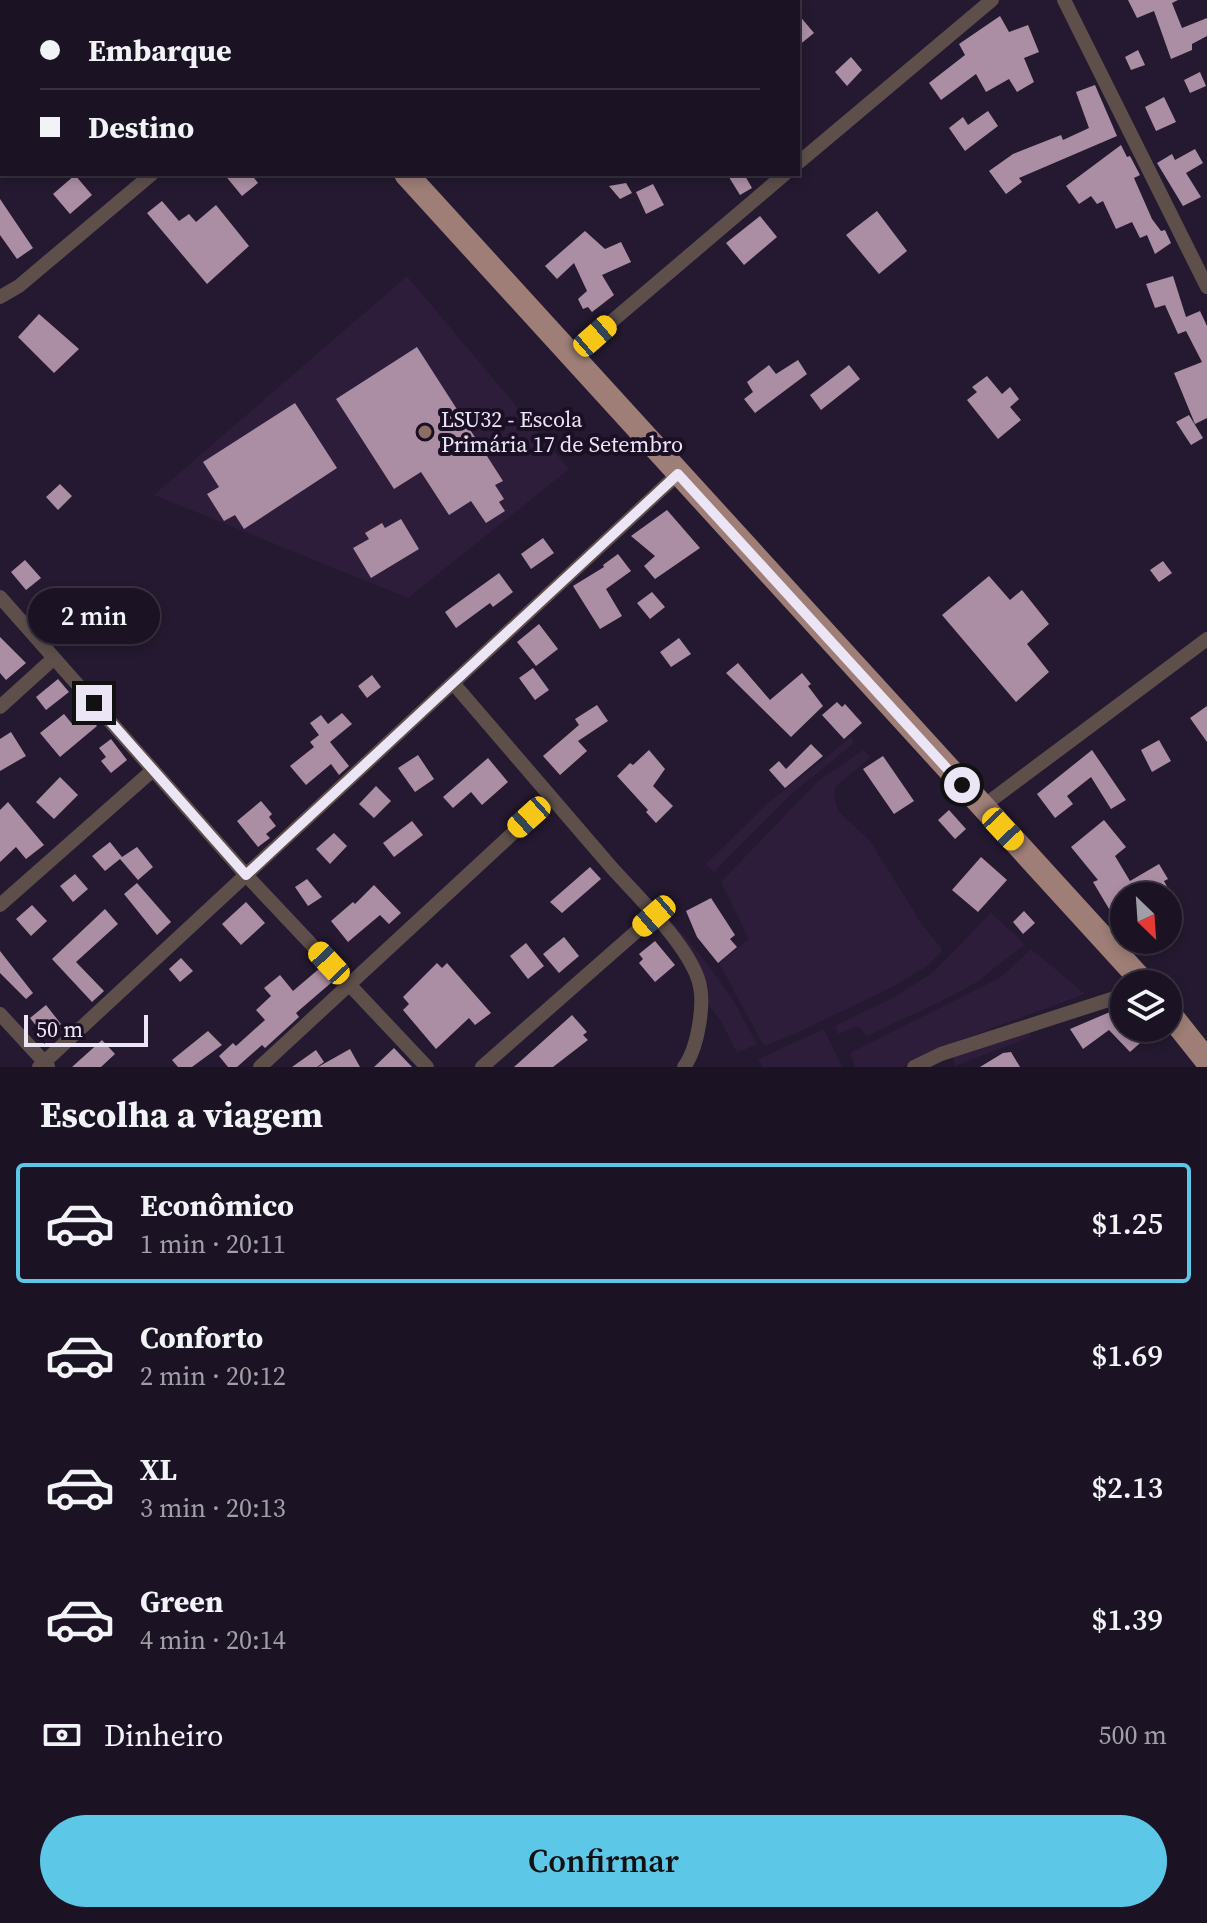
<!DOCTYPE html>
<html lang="pt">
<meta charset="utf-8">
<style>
body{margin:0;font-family:"Source Serif 4",serif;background:#241c2c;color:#f1f3f6;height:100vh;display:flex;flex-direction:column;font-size:30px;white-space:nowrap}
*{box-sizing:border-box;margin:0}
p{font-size:26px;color:#a09ea6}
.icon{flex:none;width:44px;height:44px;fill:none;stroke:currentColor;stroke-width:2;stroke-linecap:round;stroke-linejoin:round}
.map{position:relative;height:1067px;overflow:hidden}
.panel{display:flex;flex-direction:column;background:#1b1324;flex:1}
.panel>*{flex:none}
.top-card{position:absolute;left:0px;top:0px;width:800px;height:176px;box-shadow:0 4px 12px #0003,0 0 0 2px #393241;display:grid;align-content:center;height:176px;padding:0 40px;background:#1b1324}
.needle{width:52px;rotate:155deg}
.fabs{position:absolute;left:1110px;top:882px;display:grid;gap:16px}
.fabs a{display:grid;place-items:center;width:72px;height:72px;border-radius:50%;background:#1b1324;box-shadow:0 4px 12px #0003,0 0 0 2px #393241;font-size:40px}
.scale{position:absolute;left:24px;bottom:20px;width:124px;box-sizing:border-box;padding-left:8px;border:4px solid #ece5f5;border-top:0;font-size:22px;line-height:28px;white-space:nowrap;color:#ece5f5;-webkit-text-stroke:6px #1b0f25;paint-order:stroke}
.end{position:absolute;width:36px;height:36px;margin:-18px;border:10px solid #ece5f5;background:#111;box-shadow:0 0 0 4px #111}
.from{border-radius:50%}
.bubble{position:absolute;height:56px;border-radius:28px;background:#1b1324;box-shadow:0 4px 12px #0003,0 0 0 2px #393241;font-size:26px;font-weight:600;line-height:56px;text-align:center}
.car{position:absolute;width:24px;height:48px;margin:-24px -12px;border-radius:10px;box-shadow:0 0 6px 2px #0007;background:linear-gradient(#f5c518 24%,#345 0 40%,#f5c518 0 76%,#345 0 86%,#f5c518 0)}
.top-card b{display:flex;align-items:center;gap:28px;height:76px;font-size:30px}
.top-card b+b{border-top:2px solid #393241}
.top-card i{width:20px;height:20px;background:#f1f3f6}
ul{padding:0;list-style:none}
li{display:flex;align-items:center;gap:24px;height:120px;margin:0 16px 12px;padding:0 24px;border:4px solid transparent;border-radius:8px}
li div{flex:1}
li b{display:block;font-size:30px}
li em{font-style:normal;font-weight:600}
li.on{border-color:#5dc7e8}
li>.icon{width:72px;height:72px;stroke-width:1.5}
h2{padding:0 40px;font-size:36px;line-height:96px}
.pay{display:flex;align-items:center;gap:20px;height:88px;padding:0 40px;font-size:30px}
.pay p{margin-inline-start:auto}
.action{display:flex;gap:16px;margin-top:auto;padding:16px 40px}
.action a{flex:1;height:92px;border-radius:48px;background:#5dc7e8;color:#111;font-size:32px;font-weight:600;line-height:92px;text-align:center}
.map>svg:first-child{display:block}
.built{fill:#2d1d3a}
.building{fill:#ac8ea4}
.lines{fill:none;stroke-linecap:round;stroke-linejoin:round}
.street{stroke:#5e4f4b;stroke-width:14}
.primary{stroke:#9e7e77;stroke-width:24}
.route{stroke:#ece5f5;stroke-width:10}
.education-dot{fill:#8d6e63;stroke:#1b0f25;stroke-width:3}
.labels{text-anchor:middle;stroke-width:8;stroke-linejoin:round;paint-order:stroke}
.poi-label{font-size:22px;fill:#ece5f5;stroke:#1b0f25;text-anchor:start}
</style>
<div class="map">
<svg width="1207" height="1067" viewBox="0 0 1207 1067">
<rect width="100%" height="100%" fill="#241930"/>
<path class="built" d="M407,276L569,469L408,598L154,495Z
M851,737L854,743L790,795L714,872L706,864L768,803Z
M863,750L871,757L836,786L834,796L839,812L870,841L923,926L943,950L926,967L892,987L795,1034L764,1046L719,963L749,939L721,882L817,782Z
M991,913L1025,944L977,982L940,1002L866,1036L859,1026L838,1034L835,1026L896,996L932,973Z
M673,923L705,961L733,1000L757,1044L737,1053L721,1021L702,997L709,989L700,971L666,927Z
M1031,949L1085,994L952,1043L903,1067H855L850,1053L1001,977Z
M824,1029L842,1067H763L758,1059Z
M1030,1031V1037L955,1066L953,1056Z"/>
<path class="building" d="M1128,0H1178L1172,3L1182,28L1207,18V36L1192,44V50L1171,59L1154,11L1137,18Z
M798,14L814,33L798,46Z
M1000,16L1009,32L1028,25L1039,52L1024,58L1034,82L1017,92L1009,79L986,92L976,74L941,100L929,83L965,55L959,44Z
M1138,50L1145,65L1131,70L1125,57Z
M851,57L862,70L847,86L835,72Z
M1200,72L1206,86L1190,93L1184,80Z
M1095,85L1117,136L1019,178L1022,182L1006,194L989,171L1013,154L1061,135L1063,140L1089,128L1076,92Z
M1164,97L1176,122L1156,131L1145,107Z
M988,111L998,126L965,151L949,128L963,117L968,125Z
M1121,145L1127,157L1130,156L1140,175L1134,178L1152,219L1161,231L1165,230L1171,243L1155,254L1147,235L1140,238L1132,222L1116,229L1103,201L1097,204L1091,196L1079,204L1066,186Z
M1195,149L1203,163L1186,173L1201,197L1183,206L1157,163L1172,154L1175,160Z
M224,174H251L258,183L242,196Z
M727,174H744L752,188L740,195Z
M75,175L92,195L70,214L53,194Z
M626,183L632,193L620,199L609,186Z
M653,184L664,205L646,214L636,192Z
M0,199L33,248L17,259L0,235Z
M162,201L179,221L189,214L196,222L216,205L249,246L207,284L147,213Z
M877,211L907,251L879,274L846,235Z
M760,216L777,237L744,265L726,243Z
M585,231L605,249L621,242L631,262L602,275L614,295L592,312L588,307L583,309L578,299L587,291L574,263L557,279L545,266Z
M1173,276L1186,317L1200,311L1207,326V418L1195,424L1174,373L1202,362L1186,331L1178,334L1165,305L1155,308L1146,284Z
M39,314L79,349L54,373L18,337Z
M417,347L503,481L495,485L504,499L499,502L505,511L486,523L471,501L449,515L421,472L394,489L336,399Z
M798,360L807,374L755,413L744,399L753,392L747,382L769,365L776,374Z
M849,365L860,379L821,410L810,395Z
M987,376L1002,394L1010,387L1019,399L1010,407L1021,420L998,439L967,400L977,392L972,387Z
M295,403L337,468L244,529L235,515L224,521L207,494L219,487L203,462Z
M1189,415L1203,438L1191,445L1176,422Z
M60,484L72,496L58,510L46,497Z
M667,510L700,548L655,579L644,566L655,556L631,536Z
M401,519L419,549L371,578L353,548L369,539L365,533L382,523L385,528Z
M543,538L554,553L531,569L521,554Z
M618,554L631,571L606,589L622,616L600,629L573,586L604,567L603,565Z
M25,560L41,578L26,590L11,572Z
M1163,561L1172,573L1159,582L1150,570Z
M499,573L513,592L493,607L490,603L456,628L445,612Z
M989,576L1010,600L1022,590L1049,624L1027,644L1049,672L1016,702L942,615Z
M652,592L665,607L650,619L637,603Z
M539,624L558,649L536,666L517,642Z
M0,637L26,663L6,680L0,673Z
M679,638L691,654L671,667L660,652Z
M738,663L770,700L802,673L811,684L808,686L823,706L791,737L726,673Z
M533,668L549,690L535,700L519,678Z
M372,675L381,687L367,698L358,686Z
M58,679L69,692L46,710L36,697Z
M837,702L842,707L845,704L862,723L844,739L822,715Z
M597,705L608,721L578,741L587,751L560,775L543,756L579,725L575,719Z
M1207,706V742L1190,718Z
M342,713L352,724L330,742L349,766L339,775L331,764L306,785L290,766L314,747L310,742L319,735L310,723L321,715L328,724Z
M64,714L73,725L87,714L97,726L60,757L40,733Z
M11,732L26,756L0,771V739Z
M111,739L127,760L111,773L101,761L106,757L99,748Z
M1159,740L1171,761L1152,772L1141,750Z
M811,744L823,756L785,788L769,770L779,761L786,769Z
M649,750L665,769L653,786L673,806L656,823L646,812L648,810L617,776L630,763L633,765Z
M1092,750L1126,800L1111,809L1091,777L1067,796L1073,804L1055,818L1037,794Z
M418,755L434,779L415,792L398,768Z
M883,756L914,801L894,814L863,769Z
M488,758L508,782L482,805L471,792L453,808L443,797Z
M60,777L78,795L54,819L36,802Z
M376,786L391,801L374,818L359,804Z
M261,801L272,814L269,817L276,826L266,834L270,838L258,847L237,821Z
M8,802L44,845L26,859L16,847L0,862V810Z
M949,810L966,829L955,839L938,820Z
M1104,820L1126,847L1115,856L1130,881L1159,864L1168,879L1164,881L1172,896H1124V934L1093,882L1098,880L1071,847Z
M412,821L423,835L394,857L383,843Z
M334,833L347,846L330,864L316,849Z
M110,842L122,857L137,847L153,867L138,880L120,859L105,871L92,856Z
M981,857L1007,880L978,912L952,890Z
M590,867L601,879L562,913L550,902Z
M75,874L88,889L73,902L60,886Z
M307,879L322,897L308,906L295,887Z
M137,883L171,922L157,935L124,894Z
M374,885L401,913L389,924L380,915L348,942L331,921L353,902L355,904Z
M711,898L735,935L730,939L737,947L718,963L697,937L686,911Z
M246,902L265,923L241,945L222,924Z
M32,905L47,921L31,936L16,919Z
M105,909L118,924L76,962L104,991L92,1002L52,959Z
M1024,911L1035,923L1023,934L1013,922Z
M564,937L579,956L559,973L543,954Z
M655,941L675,965L655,982L639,963L643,959L639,954Z
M526,943L544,966L528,979L510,956Z
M0,951L33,993L26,999L0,973Z
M181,958L193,971L180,982L169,969Z
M437,963L442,968L447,963L491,1013L475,1025L469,1018L436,1049L403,1010L409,1004L403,997Z
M320,968L332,982L296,1013L299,1017L265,1048L262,1045L237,1067H228L219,1056L233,1043L236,1046L265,1020L256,1010L271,996L264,988L280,975L293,991Z
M46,1005L61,1024L45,1037L30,1018Z
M1124,1006V1028H1157L1130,1052L1109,1030L1083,1049L1070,1029Z
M572,1015L587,1032L583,1035L588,1040L553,1067H514Z
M208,1031L222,1045L192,1067H178L172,1060Z
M102,1040L115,1054L101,1067H72Z
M394,1048L412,1067H374Z
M350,1049L360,1067H318Z
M316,1050L324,1062L317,1067H292Z
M1011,1052L1020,1067H980L1003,1053Z"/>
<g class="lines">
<path class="street" d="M1064,0L1207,287
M721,2L724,0
M798,163L992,0
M0,297L19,286L152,174
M571,356L785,174
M0,597L246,875L427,1067
M453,683C506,745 559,807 612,868C638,897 686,943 698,979C706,1001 698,1048 684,1067
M0,707L54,658
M982,807L1207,639
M0,905L153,770
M0,1014L48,1066
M39,1067L678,474
M260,1067L551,798
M482,1067L654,916
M914,1067L941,1054L1124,995"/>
<path class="primary" d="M246,0L248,2
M406,174L1145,984
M1168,1012L1207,1061"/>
</g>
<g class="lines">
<path class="route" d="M94,703L246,875L678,474L962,785"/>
</g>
<circle class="education-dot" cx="425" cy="432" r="8"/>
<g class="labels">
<g class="poi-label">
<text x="441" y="427">LSU32 - Escola<tspan x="441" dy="25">Primária 17 de Setembro</tspan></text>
</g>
</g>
</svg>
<div class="fabs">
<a><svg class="needle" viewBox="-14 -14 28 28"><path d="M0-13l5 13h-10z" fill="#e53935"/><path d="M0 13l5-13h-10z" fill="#a09ea6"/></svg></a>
<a><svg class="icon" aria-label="layers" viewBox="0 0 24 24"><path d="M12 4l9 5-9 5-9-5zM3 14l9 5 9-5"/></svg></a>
</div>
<div class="scale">50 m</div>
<i class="end from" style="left:962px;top:785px"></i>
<i class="end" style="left:94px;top:703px"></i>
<div class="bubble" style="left:28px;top:588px;width:132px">2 min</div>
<i class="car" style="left:595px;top:336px;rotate:49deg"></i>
<i class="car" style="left:529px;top:817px;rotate:228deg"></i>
<i class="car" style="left:1003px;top:829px;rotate:137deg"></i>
<i class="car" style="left:654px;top:916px;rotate:229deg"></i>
<i class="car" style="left:329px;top:963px;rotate:317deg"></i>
<div class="top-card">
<b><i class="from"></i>Embarque</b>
<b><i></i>Destino</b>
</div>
</div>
<section class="panel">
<h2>Escolha a viagem</h2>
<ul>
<li class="on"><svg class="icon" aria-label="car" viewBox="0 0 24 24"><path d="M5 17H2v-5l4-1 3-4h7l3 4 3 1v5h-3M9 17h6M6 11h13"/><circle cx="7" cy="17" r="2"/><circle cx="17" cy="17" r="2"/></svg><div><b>Econômico</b><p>1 min · 20:11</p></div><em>$1.25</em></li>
<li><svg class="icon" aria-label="car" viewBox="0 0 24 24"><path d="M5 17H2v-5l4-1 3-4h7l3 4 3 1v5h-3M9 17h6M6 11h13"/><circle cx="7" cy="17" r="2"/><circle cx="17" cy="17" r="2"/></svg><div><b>Conforto</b><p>2 min · 20:12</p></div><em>$1.69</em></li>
<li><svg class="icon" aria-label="car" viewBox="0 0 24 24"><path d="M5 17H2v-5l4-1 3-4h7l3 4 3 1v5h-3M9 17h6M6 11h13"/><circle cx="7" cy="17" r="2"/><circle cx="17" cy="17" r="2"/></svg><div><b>XL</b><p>3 min · 20:13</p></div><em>$2.13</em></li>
<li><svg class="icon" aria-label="car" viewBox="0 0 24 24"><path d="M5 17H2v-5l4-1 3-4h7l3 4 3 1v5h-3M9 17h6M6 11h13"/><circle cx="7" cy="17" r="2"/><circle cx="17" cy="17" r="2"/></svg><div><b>Green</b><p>4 min · 20:14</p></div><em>$1.39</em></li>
</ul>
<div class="pay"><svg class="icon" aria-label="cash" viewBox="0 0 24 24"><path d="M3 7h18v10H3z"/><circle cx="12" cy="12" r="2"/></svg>Dinheiro<p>500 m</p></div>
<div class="action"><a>Confirmar</a></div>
</section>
